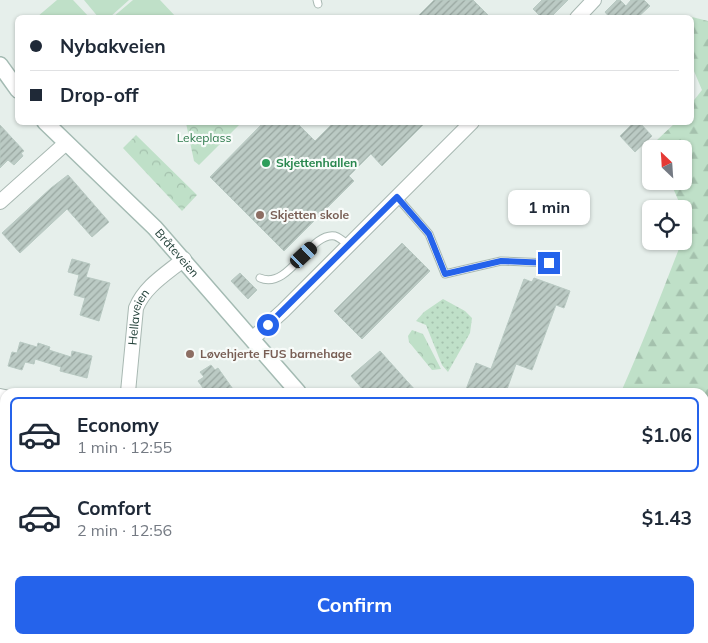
<!DOCTYPE html>
<meta charset="utf-8">
<style>
body{margin:0;font-family:Mulish,sans-serif;background:#f2f2f3;color:#1f2937;height:100vh;display:flex;flex-direction:column;font-size:19px;white-space:nowrap}
*{box-sizing:border-box;margin:0}
p{font-size:16px;color:#747a83}
.icon{flex:none;width:28px;height:28px;fill:none;stroke:currentColor;stroke-width:2;stroke-linecap:round;stroke-linejoin:round}
.map{position:relative;flex:1;overflow:hidden}
.details{position:absolute;left:0px;top:388px;width:709px;height:256px;display:flex;flex-direction:column;background:#fff;border-radius:15px 15px 0 0;box-shadow:0 1px 4px #0004}
.details>*{flex:none}
.guide{position:absolute;left:15px;top:15px;width:679px;height:110px;border-radius:8px;box-shadow:0 1px 4px #0004;display:grid;align-content:center;height:110px;padding:0 15px;background:#fff}
.needle{width:32px;rotate:335deg}
.tools{position:absolute;left:642px;top:140px;display:grid;gap:10px}
.tools a{display:grid;place-items:center;width:50px;height:50px;border-radius:8px;background:#fff;box-shadow:0 1px 4px #0004;font-size:25px}
.end{position:absolute;width:22px;height:22px;margin:-11px;border:6px solid #2563eb;background:#fff;box-shadow:0 0 0 2px #fff}
.from{border-radius:50%}
.bubble{position:absolute;height:35px;border-radius:8px;background:#fff;box-shadow:0 1px 4px #0004;font-size:16px;font-weight:700;line-height:35px;text-align:center}
.car{position:absolute;width:15px;height:30px;margin:-15px -8px;border-radius:6px;box-shadow:0 0 4px 1px #0007;background:linear-gradient(#222 24%,#8ab4d8 0 40%,#222 0 76%,#8ab4d8 0 86%,#222 0)}
.guide b{display:flex;align-items:center;gap:18px;height:48px;font-size:19px}
.guide b+b{border-top:1px solid #e0e1e3}
.guide i{width:12px;height:12px;background:#1f2937}
ul{padding:9px 0 0;list-style:none}
li{display:flex;align-items:center;gap:15px;height:75px;margin:0 10px 8px;padding:0 5px;border:2px solid transparent;border-radius:8px}
li div{flex:1}
li b{display:block;font-size:19px}
li em{font-style:normal;font-weight:700}
li.selected{border-color:#2563eb}
li>.icon{width:45px;height:45px;stroke-width:1.5}
.primary-button{display:flex;gap:10px;margin-top:auto;padding:10px 15px}
.primary-button a{flex:1;height:58px;border-radius:8px;background:#2563eb;color:#fff;font-size:20px;font-weight:700;line-height:58px;text-align:center}
.map>svg:first-child{display:block}
.grass{fill:url(#grass-dots)}
.forest{fill:url(#forest-firs)}
.park{fill:url(#park-crowns)}
.pitch{fill:#bfe0c8}
.building{fill:url(#building-hatch);stroke:#b8c9c2}
.lines{fill:none;stroke-linecap:round;stroke-linejoin:round}
.service-casing{stroke:#a8b8b2;stroke-width:9}
.minor-casing{stroke:#a8b8b2;stroke-width:16}
.secondary-casing{stroke:#a4bbb3;stroke-width:18}
.service{stroke:#fff;stroke-width:7}
.minor{stroke:#fff;stroke-width:14}
.secondary{stroke:#fff;stroke-width:15}
.route{stroke:#2563eb;stroke-width:6}
.leisure-dot{fill:#2e9e5b;stroke:#f7fbf9;stroke-width:2}
.education-dot{fill:#8d6e63;stroke:#f7fbf9;stroke-width:2}
.labels{text-anchor:middle;stroke-width:4.5;stroke-linejoin:round;paint-order:stroke}
.park-label{font-size:12px;fill:#2d7a4b;stroke:#f7fbf9}
.leisure-label{font-size:12px;font-weight:bold;fill:#27864d;stroke:#f7fbf9;text-anchor:start}
.education-label{font-size:12px;font-weight:bold;fill:#785e54;stroke:#f7fbf9;text-anchor:start}
.street-label{font-size:12px;fill:#24423a;stroke:#f7fbf9}
</style>
<div class="map">
<svg width="708" height="643" viewBox="0 0 708 643">
<defs>
<pattern id="grass-dots" width="8" height="8" patternUnits="userSpaceOnUse" patternTransform="scale(1.25)"><rect width="8" height="8" fill="#bfe0c8"/><path d="M2 2h.1M6 6h.1" fill="none" stroke="#a4c1ad" stroke-width="1.8" stroke-linecap="round"/></pattern>
<pattern id="forest-firs" width="22" height="20" patternUnits="userSpaceOnUse" patternTransform="scale(1.25)"><rect width="22" height="20" fill="#bfe0c8"/><path d="M5 1l3.5 6h-7zM16 11l3.5 6h-7z" fill="#a4c1ad"/></pattern>
<pattern id="park-crowns" width="20" height="18" patternUnits="userSpaceOnUse" patternTransform="scale(1.25)"><rect width="20" height="18" fill="#bfe0c8"/><path d="M2 6a3 3 0 1 1 6 0M12 15a3 3 0 1 1 6 0" fill="none" stroke="#a4c1ad"/></pattern>
<pattern id="building-hatch" width="6" height="6" patternUnits="userSpaceOnUse" patternTransform="scale(1.25)"><rect width="6" height="6" fill="#bbcac4"/><path d="M-1 1l2-2M0 6l6-6M5 7l2-2" fill="none" stroke="#98a6a0"/></pattern>
</defs>
<rect width="100%" height="100%" fill="#e6efeb"/>
<path class="grass" d="M443,299L465,311L472,318L470,333L448,372L442,365L426,325L416,321L424,312Z"/>
<path class="forest" d="M684,15L708,21V492L704,505V392H621C643,343 662,292 682,241H684L686,230L684,209H682L670,181H684V149H654L651,143L657,140L675,123L691,122V104L702,90L691,64V18L680,17Z
M567,639H642L639,643H569Z"/>
<path class="park" d="M186,123V122L241,123L199,165L194,161Z
M136,135L197,195L182,211L123,148Z
M412,330L423,334L441,369L432,370L409,342L408,336Z"/>
<path class="pitch" d="M57,0H73L89,17H37Z
M84,0H129L110,17L99,18Z
M133,0H160L176,17H113Z"/>
<path class="building" d="M434,0H473L491,18H416Z
M542,0H568L550,18H542L533,9Z
M617,0H620L626,6L631,0H644L650,6L637,18H610L605,12Z
M264,122H296L315,141L334,122H426L382,166L371,154L349,176L354,181L284,251L210,177Z
M634,122H639L652,136L635,152L620,136Z
M0,125L24,151L21,153L23,156L14,165L8,160L0,168Z
M68,175L109,222L92,237L67,209L20,253L2,233L51,188Z
M402,243L430,271L362,339L334,311Z
M72,259L90,264L86,277L110,283L99,321L80,315L85,298L74,295L79,275L68,272Z
M240,273L257,290L248,299L231,281Z
M534,278L570,291L564,308L556,305L532,370L516,364L506,392H465L476,363L491,369L524,279L532,282Z
M20,342L37,347L38,343L50,347L49,350L71,357L72,351L92,356L87,378L60,371L61,367L35,359L34,364L25,362L22,370L8,366L12,352L17,353Z
M380,351L406,380L417,392H365L351,376Z
M211,365L215,370L218,368L235,392H206L198,381L204,377L200,372Z"/>
<g class="lines">
<g class="service-casing">
<path id="service" d="M317,0L318,4
M397,197L429,234L445,274L501,261L549,263
M260,278C289,291 310,231 335,236C341,238 344,242 348,245"/>
</g>
<g class="minor-casing">
<g id="minor">
<path d="M577,18L594,0"/>
<path d="M0,202L66,143"/>
<path d="M252,339L283,311L472,122"/>
<path id="s1" d="M128,392L136,308C145,286 166,274 184,259"/>
<path d="M0,396L5,397"/>
<path d="M704,547L708,536"/>
<path d="M73,643L74,639"/>
<path d="M665,643L667,639"/>
</g>
</g>
<g class="secondary-casing">
<g id="secondary">
<path d="M0,65L18,90"/>
<path id="s2" d="M45,122L155,228L298,392"/>
<path d="M506,639L510,643"/>
</g>
</g>
<use href="#service" class="service"/>
<use href="#minor" class="minor"/>
<use href="#secondary" class="secondary"/>
</g>
<g class="lines">
<path class="route" d="M268,325L397,197L429,234L445,274L501,261L549,263"/>
</g>
<circle class="leisure-dot" cx="266" cy="163" r="5"/>
<g class="education-dot">
<circle cx="260" cy="215" r="5"/>
<circle cx="190" cy="354" r="5"/>
</g>
<g class="labels">
<g class="park-label">
<text x="204" y="142">Lekeplass</text>
</g>
<g class="leisure-label">
<text x="276" y="167">Skjettenhallen</text>
</g>
<g class="education-label">
<text x="270" y="219">Skjetten skole</text>
<text x="200" y="358">Løvehjerte FUS barnehage</text>
</g>
<g class="street-label">
<text dy="4" stroke="none"><textPath href="#s2" startOffset="186">Bråteveien</textPath></text>
<text dy="4" stroke="none"><textPath href="#s1" startOffset="76">Hellaveien</textPath></text>
</g>
</g>
</svg>
<div class="tools">
<a><svg class="needle" viewBox="-14 -14 28 28"><path d="M0-13l5 13h-10z" fill="#e53935"/><path d="M0 13l5-13h-10z" fill="#747a83"/></svg></a>
<a><svg class="icon" aria-label="locate" viewBox="0 0 24 24"><circle cx="12" cy="12" r="6"/><path d="M12 2v4M12 18v4M2 12h4M18 12h4"/></svg></a>
</div>
<i class="end from" style="left:268px;top:325px"></i>
<i class="end" style="left:549px;top:263px"></i>
<div class="bubble" style="left:508px;top:190px;width:82px">1 min</div>
<i class="car" style="left:304px;top:255px;rotate:47deg"></i>
<div class="guide">
<b><i class="from"></i>Nybakveien</b>
<b><i></i>Drop-off</b>
</div>
<section class="details">
<ul>
<li class="selected"><svg class="icon" aria-label="car" viewBox="0 0 24 24"><path d="M5 17H2v-5l4-1 3-4h7l3 4 3 1v5h-3M9 17h6M6 11h13"/><circle cx="7" cy="17" r="2"/><circle cx="17" cy="17" r="2"/></svg><div><b>Economy</b><p>1 min · 12:55</p></div><em>$1.06</em></li>
<li><svg class="icon" aria-label="car" viewBox="0 0 24 24"><path d="M5 17H2v-5l4-1 3-4h7l3 4 3 1v5h-3M9 17h6M6 11h13"/><circle cx="7" cy="17" r="2"/><circle cx="17" cy="17" r="2"/></svg><div><b>Comfort</b><p>2 min · 12:56</p></div><em>$1.43</em></li>
</ul>
<div class="primary-button"><a>Confirm</a></div>
</section>
</div>
